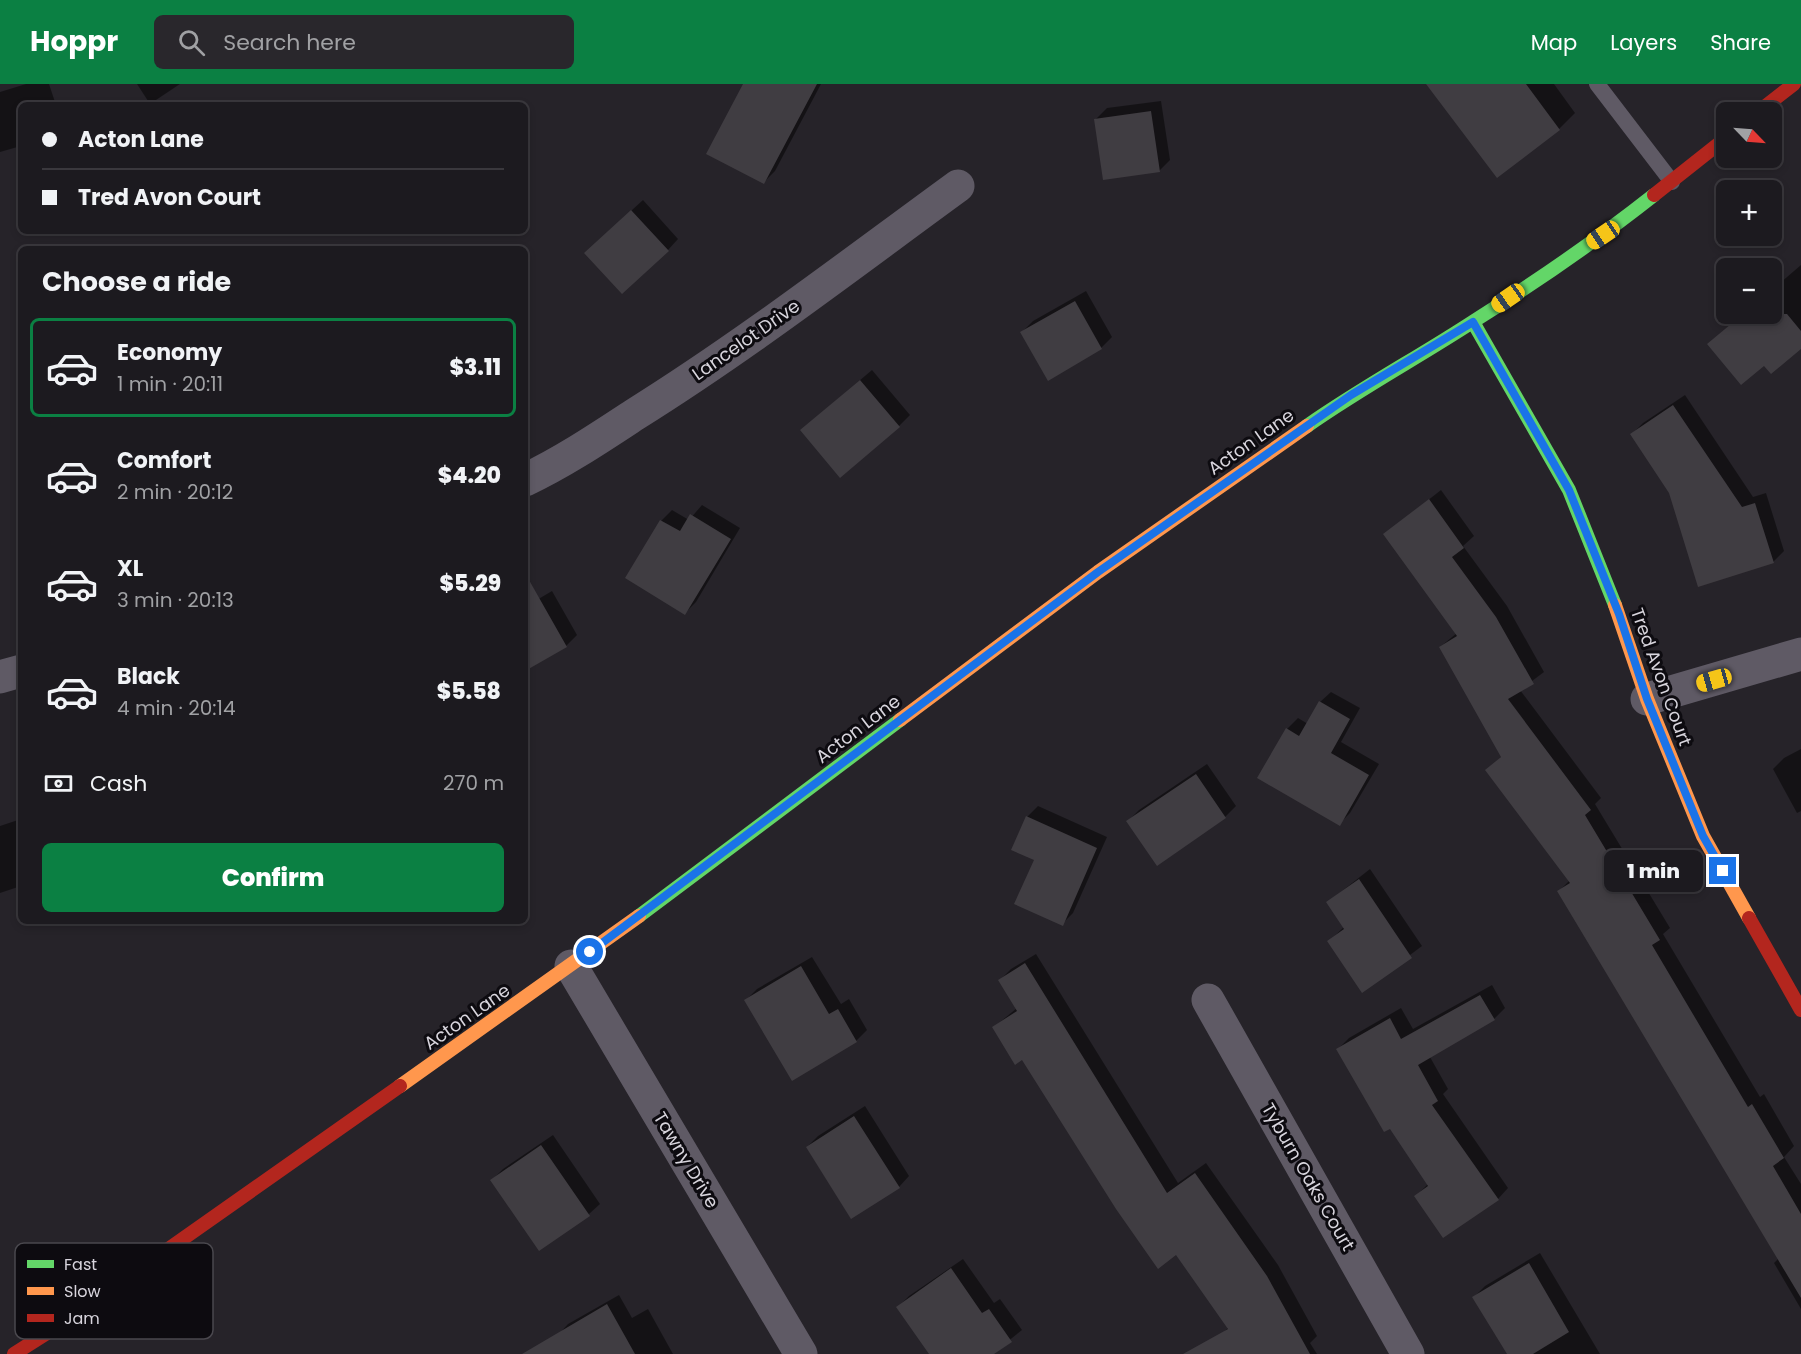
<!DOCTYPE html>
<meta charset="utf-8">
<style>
body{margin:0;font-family:Poppins,sans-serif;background:#29272c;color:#f1f3f6;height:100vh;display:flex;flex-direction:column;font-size:22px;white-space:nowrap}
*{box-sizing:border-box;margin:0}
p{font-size:20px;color:#a0a1a4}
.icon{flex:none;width:33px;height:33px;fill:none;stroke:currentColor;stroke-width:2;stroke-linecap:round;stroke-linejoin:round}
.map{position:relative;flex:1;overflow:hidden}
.drawer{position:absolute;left:18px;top:162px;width:510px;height:678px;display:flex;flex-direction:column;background:#1c1a1f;border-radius:9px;box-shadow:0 3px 9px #0003,0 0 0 2px #3a383d}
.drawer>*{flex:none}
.top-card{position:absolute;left:18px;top:18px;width:510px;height:132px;border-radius:9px;box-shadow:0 3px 9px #0003,0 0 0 2px #3a383d;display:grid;align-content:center;height:132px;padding:0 24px;background:#1c1a1f}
.needle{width:39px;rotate:115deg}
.controls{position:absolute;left:1716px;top:18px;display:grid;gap:12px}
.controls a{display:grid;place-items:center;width:66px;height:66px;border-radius:9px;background:#1c1a1f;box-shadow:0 3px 9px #0003,0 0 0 2px #3a383d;font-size:30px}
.end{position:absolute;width:27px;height:27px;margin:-14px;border:8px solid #1a73e8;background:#fff;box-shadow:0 0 0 3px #fff}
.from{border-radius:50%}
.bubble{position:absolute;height:42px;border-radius:9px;background:#1c1a1f;box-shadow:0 3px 9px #0003,0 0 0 2px #3a383d;font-size:20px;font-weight:800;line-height:42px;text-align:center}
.car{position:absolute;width:18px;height:36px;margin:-18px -9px;border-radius:8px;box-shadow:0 0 4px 2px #0007;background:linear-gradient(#f5c518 24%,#345 0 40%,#f5c518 0 76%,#345 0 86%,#f5c518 0)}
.top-card b{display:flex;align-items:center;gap:21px;height:57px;font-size:22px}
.top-card b+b{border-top:2px solid #3a383d}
.top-card i{width:15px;height:15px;background:#f1f3f6}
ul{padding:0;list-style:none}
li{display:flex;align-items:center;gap:18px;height:99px;margin:0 12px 9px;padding:0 12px;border:3px solid transparent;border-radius:9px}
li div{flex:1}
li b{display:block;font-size:22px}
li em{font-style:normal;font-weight:800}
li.current{border-color:#0b8043}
li>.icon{width:54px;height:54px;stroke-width:1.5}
h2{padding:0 24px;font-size:27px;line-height:72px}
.pay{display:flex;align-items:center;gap:15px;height:66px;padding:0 24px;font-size:22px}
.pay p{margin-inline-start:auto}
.action{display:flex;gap:12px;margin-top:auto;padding:12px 24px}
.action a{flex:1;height:69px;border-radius:9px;background:#0b8043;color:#fff;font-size:24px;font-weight:800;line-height:69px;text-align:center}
header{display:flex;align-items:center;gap:36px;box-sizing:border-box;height:84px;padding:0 30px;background:#0b8043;color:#fff}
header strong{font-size:28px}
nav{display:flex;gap:33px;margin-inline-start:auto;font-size:21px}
.search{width:420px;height:54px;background:#29272c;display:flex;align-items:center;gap:15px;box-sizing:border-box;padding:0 21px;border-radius:9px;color:#a0a1a4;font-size:22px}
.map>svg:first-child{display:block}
.shadow{fill:#0007}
.building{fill:#403d42}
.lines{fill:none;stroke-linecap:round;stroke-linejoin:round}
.lane{stroke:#5f5a65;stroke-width:16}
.street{stroke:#5f5a65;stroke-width:33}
.fast{stroke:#63d668;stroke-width:14}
.slow{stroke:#ff974d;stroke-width:14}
.jam{stroke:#b3261e;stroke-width:14}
.route{stroke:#1a73e8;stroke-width:8}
.labels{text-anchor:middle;stroke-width:6;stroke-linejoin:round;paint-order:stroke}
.street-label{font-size:18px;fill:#d8d5dd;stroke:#0d0b10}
.key{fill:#0d0b10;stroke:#4a484e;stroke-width:1.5}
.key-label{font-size:16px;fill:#d8d5dd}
</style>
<header>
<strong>Hoppr</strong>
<div class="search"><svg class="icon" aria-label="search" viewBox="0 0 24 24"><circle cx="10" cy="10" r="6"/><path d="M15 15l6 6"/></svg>Search here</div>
<nav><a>Map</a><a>Layers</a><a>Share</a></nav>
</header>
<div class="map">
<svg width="1801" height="1270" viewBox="0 0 1801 1270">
<rect width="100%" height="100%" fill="#262329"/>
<path class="shadow" d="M26,0H49L56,21H21V62L0,68V8Z
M137,0H180L150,20Z
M745,0H821L775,87L764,98Z
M1437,0H1554L1575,29L1559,45L1497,92Z
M1161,17L1170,76L1159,87L1096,35L1107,24Z
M643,116L678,155L668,166L597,158Z
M1801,181V263L1764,279L1709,260L1743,230H1772V206Z
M1086,207L1112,253L1101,264L1022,248L1033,237Z
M872,286L910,331L899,342L813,336Z
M1685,311L1753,413L1766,409L1784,467L1773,478L1670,409L1632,350L1643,339Z
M1441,406L1474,452L1463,462L1507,522L1544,588L1520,606L1601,714L1595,720L1670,844L1663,850L1760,1013L1764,1010L1794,1062L1784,1073L1801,1100V1225L1774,1179L1779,1174L1559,807L1570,796L1487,686L1502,672L1440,563L1457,549L1385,450Z
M702,421L740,444L696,518L685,529L661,437L672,426L689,436Z
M552,507L577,551L566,562L525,585V523Z
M1331,608L1360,624L1341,658L1379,680L1350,729L1339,740L1259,694L1287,645L1298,634L1308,640L1320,618Z
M1801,665V727L1797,729L1773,685L1784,674Z
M1207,680L1236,722L1225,733L1128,737L1139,726Z
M1038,722L1107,753L1073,829L1062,840L1036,775L1027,733Z
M21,735V802L0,809V742Z
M1370,785L1422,862L1362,907L1329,857L1344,843L1328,818Z
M1036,870L1178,1099L1206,1079L1278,1181L1317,1252L1310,1259L1317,1270H1235L1223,1249L1229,1243L1177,1169L1023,974L994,943L1017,924L1000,896L1011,885Z
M812,873L841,920L849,915L867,946L856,957L746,916L757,905Z
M1492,901L1505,924L1494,935L1430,973L1448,1005L1443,1010L1508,1104L1498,1115L1416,1112L1428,1100L1338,965L1349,954L1401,924L1413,945Z
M865,1022L909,1092L899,1103L807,1063L818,1052Z
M553,1051L600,1120L589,1130L492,1096L503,1085Z
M1540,1169L1600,1270H1508L1474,1213L1485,1202Z
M963,1175L994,1219L1000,1215L1022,1246L992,1270H931L898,1223L909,1212Z
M619,1211L632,1234L648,1225L673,1270H569L558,1251L568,1240Z"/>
<path class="building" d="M743,0H817L764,100L706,70Z
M1426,0H1526L1560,46L1497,94Z
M1151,27L1160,88L1103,96L1094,35Z
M631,126L669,167L622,210L584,169Z
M1075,217L1102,265L1048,297L1020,248Z
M1743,230H1787L1801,247V265L1771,290L1764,282L1741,301L1707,260Z
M860,296L900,343L840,394L800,346Z
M1673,321L1742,423L1755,419L1774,479L1698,503L1669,409L1630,350Z
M1429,415L1464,464L1452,473L1496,533L1534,600L1508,615L1591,726L1585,731L1660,856L1652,861L1748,1023L1752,1020L1784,1074L1773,1082L1801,1130V1214L1557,807L1570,799L1485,686L1501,673L1439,563L1457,552L1383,450Z
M690,430L731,455L685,531L625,494L660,436L680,447Z
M525,489L567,563L525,587Z
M1319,617L1350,635L1331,669L1369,691L1340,742L1257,694L1286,644L1299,652Z
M1196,690L1226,734L1157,782L1126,737Z
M1026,732L1097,764L1063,842L1014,820L1034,776L1011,766Z
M1359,795L1412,874L1362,909L1327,857L1344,845L1326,818Z
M1025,879L1167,1109L1195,1089L1267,1192L1310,1270H1183L1228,1245L1176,1171L1158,1185L1116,1125L1022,976L1015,981L992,943L1017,927L998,896Z
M801,882L829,930L838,925L857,958L792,997L744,916Z
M1480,911L1495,936L1418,981L1438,1017L1432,1021L1499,1116L1443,1154L1414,1112L1428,1102L1390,1045L1384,1048L1336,965L1390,934L1401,955Z
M854,1032L900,1104L851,1135L806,1063Z
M541,1061L590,1132L539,1167L490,1096Z
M1529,1179L1569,1248L1533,1270H1507L1472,1213Z
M951,1184L982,1229L989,1225L1012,1258L994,1270H929L896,1223Z
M607,1220L635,1270H522Z"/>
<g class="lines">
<path class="lane" d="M1597,0L1672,98"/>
<path class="street" d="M525,396C563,378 599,354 634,331C746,261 851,180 958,102
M0,593L21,587
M1647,615L1801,570
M571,882L801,1270
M1208,916L1408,1270"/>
<path class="fast" d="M1473,238L1569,406L1615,521
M1307,342C1361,304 1419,273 1474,237C1536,198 1597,156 1654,111
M639,832L900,636"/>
<path class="slow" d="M1615,521L1647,615L1703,752L1749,834
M900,636L1098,488L1307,342
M400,1002L639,832"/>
<path class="jam" d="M1758,28L1794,0
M1654,111L1726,54
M1749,834L1801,926
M14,1270L69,1235L400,1002"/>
</g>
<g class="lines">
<path class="route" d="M590,868L1098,488L1351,311L1473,238L1569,406L1619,530L1647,615L1703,752L1723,787"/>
</g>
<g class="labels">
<g class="street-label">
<text transform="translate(746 256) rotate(-35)" y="6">Lancelot Drive</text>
<text transform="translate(1251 358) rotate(-35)" y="6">Acton Lane</text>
<text transform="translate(1661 593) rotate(70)" y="6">Tred Avon Court</text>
<text transform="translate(858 645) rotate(-37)" y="6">Acton Lane</text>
<text transform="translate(467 933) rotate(-35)" y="6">Acton Lane</text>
<text transform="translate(686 1076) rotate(59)" y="6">Tawny Drive</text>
<text transform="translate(1308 1093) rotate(60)" y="6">Tyburn Oaks Court</text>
</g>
</g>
<rect x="15" y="1159" width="198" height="96" rx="9" class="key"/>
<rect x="27" y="1176" width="27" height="8" fill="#63d668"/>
<rect x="27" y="1203" width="27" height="8" fill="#ff974d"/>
<rect x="27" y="1230" width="27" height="8" fill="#b3261e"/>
<g class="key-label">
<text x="64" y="1186">Fast</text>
<text x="64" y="1213">Slow</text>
<text x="64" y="1240">Jam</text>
</g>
</svg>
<div class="controls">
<a><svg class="needle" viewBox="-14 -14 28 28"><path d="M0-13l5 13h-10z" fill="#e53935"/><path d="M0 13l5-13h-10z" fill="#a0a1a4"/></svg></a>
<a>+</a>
<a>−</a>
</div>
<i class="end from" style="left:590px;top:868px"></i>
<i class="end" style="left:1723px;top:787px"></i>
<div class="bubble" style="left:1604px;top:766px;width:99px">1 min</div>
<i class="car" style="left:1603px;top:151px;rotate:236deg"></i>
<i class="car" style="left:1508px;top:214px;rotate:235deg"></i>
<i class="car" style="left:1714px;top:596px;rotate:254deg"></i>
<div class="top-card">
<b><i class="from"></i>Acton Lane</b>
<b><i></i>Tred Avon Court</b>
</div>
<section class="drawer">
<h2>Choose a ride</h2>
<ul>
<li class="current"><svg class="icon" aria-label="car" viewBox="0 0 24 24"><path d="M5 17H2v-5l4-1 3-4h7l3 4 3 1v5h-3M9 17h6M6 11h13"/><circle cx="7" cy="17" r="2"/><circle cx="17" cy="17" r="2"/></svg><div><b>Economy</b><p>1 min · 20:11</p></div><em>$3.11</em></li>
<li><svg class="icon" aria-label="car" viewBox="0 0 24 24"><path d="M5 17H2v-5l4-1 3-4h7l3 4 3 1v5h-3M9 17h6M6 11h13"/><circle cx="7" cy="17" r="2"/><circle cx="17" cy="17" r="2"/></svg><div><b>Comfort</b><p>2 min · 20:12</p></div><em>$4.20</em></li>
<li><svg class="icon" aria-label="car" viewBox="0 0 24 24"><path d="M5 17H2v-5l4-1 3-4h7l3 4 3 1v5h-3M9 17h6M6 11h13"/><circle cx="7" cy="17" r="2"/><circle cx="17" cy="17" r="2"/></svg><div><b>XL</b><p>3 min · 20:13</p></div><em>$5.29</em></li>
<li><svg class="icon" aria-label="car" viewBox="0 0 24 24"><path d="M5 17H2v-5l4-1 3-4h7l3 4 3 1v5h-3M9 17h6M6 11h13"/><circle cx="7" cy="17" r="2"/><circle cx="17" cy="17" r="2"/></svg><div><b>Black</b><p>4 min · 20:14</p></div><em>$5.58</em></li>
</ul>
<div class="pay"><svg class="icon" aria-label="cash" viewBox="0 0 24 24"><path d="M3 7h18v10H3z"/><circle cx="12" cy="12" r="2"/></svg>Cash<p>270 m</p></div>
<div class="action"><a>Confirm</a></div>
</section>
</div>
